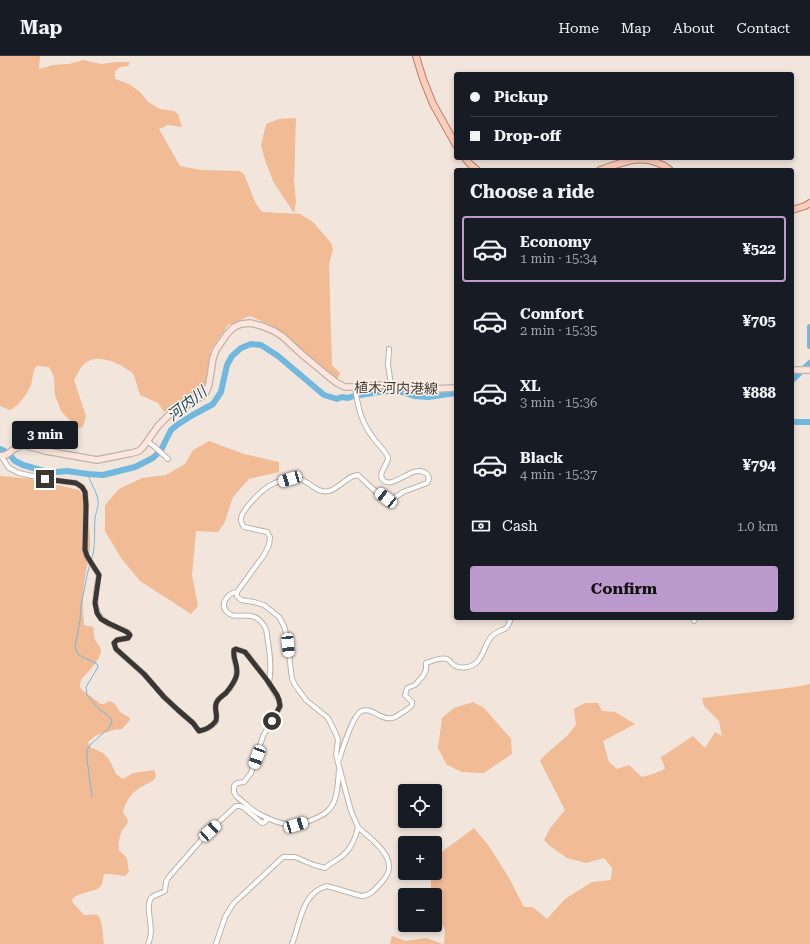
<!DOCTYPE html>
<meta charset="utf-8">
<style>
body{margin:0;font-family:"Roboto Serif","Noto Sans JP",serif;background:#242831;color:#f1f3f6;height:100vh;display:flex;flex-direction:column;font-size:15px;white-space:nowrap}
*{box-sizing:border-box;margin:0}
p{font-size:13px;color:#9ea1a6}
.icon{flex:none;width:22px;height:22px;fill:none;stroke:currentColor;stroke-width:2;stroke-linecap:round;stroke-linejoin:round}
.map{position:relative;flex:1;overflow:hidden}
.side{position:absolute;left:454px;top:112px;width:340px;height:452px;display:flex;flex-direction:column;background:#171b24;border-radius:4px;box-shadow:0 2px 6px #0003}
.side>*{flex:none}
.banner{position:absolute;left:454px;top:16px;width:340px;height:88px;border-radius:4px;box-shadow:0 2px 6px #0003;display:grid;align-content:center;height:88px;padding:0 16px;background:#171b24}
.fabs{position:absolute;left:398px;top:728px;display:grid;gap:8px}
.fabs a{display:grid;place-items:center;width:44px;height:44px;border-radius:4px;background:#171b24;box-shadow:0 2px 6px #0003;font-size:20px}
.end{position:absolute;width:18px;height:18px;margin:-9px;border:5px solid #3b3633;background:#fff;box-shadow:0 0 0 2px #fff}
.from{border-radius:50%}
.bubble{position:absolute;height:28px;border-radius:4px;background:#171b24;box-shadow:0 2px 6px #0003;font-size:13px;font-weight:700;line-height:28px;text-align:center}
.car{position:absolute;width:12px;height:24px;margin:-12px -6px;border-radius:5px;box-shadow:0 0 3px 1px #0007;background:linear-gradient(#fff 24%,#345 0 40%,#fff 0 76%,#345 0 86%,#fff 0)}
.banner b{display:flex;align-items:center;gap:14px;height:38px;font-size:15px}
.banner b+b{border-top:1px solid #363941}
.banner i{width:10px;height:10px;background:#f1f3f6}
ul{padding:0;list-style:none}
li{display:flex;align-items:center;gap:12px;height:66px;margin:0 8px 6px;padding:0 8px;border:2px solid transparent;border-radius:4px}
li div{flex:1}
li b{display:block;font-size:15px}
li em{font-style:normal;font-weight:700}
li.active{border-color:#bb99cd}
li>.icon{width:36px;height:36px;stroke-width:1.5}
h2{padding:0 16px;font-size:18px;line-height:48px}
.pay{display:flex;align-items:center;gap:10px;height:44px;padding:0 16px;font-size:15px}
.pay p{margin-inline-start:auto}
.action{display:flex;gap:8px;margin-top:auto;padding:8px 16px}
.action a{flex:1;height:46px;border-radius:4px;background:#bb99cd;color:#111;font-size:16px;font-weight:700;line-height:46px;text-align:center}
header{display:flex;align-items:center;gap:24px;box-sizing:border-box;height:56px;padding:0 20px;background:#171b24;border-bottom:1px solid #363941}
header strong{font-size:19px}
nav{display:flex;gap:22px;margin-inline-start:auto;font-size:14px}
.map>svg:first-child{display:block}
.green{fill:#f0bb95}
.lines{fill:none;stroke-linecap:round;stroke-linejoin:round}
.stream{stroke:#70b8de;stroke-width:1}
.river{stroke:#70b8de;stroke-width:6}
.minor-casing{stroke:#beb2a9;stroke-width:6}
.secondary-casing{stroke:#beb2a9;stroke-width:8}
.primary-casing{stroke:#b8836f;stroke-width:8}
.minor{stroke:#fff;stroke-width:4}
.secondary{stroke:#fee6de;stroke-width:5.5}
.primary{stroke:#fdcdbc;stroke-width:6}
.route{stroke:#3b3633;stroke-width:5}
.labels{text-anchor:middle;stroke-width:3;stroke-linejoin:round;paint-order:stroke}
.street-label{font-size:14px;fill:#3b3633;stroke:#fff2e9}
.water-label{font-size:15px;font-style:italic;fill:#104b65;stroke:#fff2e9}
</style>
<header>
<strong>Map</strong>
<nav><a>Home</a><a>Map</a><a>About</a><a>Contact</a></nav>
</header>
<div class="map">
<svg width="810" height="888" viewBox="0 0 810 888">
<rect width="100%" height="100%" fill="#f1e5dc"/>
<path class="green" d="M0,0H40L39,13L53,9L69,8L83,4L102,8L116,6H130L128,10L120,11L115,15V23L129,28L141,37L148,46L160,53L174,55L178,58L182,71L168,69L159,73L180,110L201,114L239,115L244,118L256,148L262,156L300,158L313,166L331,187L333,193L329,209L332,309L340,317L336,325L299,291L272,270L250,260L228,269L211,294L206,328L199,337L164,356L158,347L140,339C138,333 136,323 133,318C130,314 124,312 120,309C108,303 92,298 82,310C79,314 77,319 74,324L86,360L83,371L77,372L61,355L55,339L54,321L49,311L37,310C33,315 33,319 32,325C29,336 20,349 10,354L0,350Z
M296,62L295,92V106L294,124L296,146L294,157L274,127L266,107L261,90L266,68L279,63Z
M209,385L244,398L279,406V416L249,423L233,441L224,468L218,476L196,475L192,519L198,550L191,558L140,525L121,502L105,475V449L119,433L142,422L166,419L185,408L193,394Z
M0,420L31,423L79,434C87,445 91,478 90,492C89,504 85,516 84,528C82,542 83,555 84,569L93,571C94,575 94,577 94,581C95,586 101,590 101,595C101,603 86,618 81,624C80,627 79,631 82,634L101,648H104L109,645L114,647L120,656L130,662V664L122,673L114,674L95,680L88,686L90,691L103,697L109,703L116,718L123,723L133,717L154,714C155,716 156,719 156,720C155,726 145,728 141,731C132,736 124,747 123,757C135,769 121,769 120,781C119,784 118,790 119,794C120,796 124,798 126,801C128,805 128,812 129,816L125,820L110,818H104C103,821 103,825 102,828C99,837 79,834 72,844L73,847L84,859C88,859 94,858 97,859C103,862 103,882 104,888H0Z
M810,628V888H444L445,873L435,857V839H431V817H435V801L474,772L489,790L509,822L524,851H533L547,863L565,843L592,826L611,824L612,812L604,802L586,807L567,802L550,790L544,784L551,771L565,754L540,705L546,698L567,680L576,669L574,653L585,647H598L602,655L615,656L635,668L603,685L609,706L617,713L629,709L642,721L653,718L665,713L661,701L693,680L705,692L715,676L722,680L719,665L704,650L702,642L712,641L795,631Z
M473,646L484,652L511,683L512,698L484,717L462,716L447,709L438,692L442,662L454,652Z
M392,880L406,885L426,882L443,888H390Z"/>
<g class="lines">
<path class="stream" d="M88,418C90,427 97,436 98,444C99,450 96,456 95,462C94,476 96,492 91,505
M90,508L87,519L84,535L81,549L80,565L75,590L77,596L79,599L97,608L98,611L86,631L87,639L98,652L111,662L112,666L109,672L91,688L87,694V703L92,741"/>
<path class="river" d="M810,271V290
M792,324L810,307
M792,366H810
M0,393L8,397L15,405L23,409L44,415L58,416L67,415L88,418L103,419L135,411L151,403L154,401L161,394L171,374L177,369L191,360L213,348L221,336L227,309L232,300L241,292L251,288L261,289L278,300L324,339L337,343L342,341L348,342L354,340L385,335L402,336L414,340L428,341L456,337"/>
<g class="minor-casing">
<path id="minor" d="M389,293L388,309L391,329
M147,385L155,391L168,403
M1,400L9,412L19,417L45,423L76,427L82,431L85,436L86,449L85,494L87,501L99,519C96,537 89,557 109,568C115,571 123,573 129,577V579L128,582L117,584L114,587L116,593L144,618L164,641L178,654L193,667L199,675C205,674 211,671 215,667C219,662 214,654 216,648C217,643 222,640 226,637C230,633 234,627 236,621C239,610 232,604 234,594L236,593L245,596L250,602L267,624L279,644L280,650L279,653L263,680L251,717L244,726L237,727L234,730V736L236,740C244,746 252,755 261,759C280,769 295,772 314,763C323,759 329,756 333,748C338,739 338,724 339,714
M237,536C228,537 219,548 227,556C234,563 242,558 251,560C258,561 263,567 266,573C267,577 267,582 268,586C270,599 272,613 269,626
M694,565L695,562
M338,707C342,695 351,663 360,656C370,649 381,665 392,662C395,662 398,659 400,658C405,655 409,653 412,649V646L405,639L407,632L415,629L423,620L426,614V607C432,605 441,601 447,603C451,605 451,607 454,609C460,614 472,611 477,606C484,599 485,587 492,580C502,570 506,579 511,562
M148,888C156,874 144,852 151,842C155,838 161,838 165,835L166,826L168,822L209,775L236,750H240L244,752L262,767L265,766L268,762
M216,888L225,861L233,848L283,801H295L314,809L325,812C329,808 337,804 341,801C350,794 356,782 358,771
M292,888C300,868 302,836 327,830L361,840C369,840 374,835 379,829C384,824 390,816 389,810C389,795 368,781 358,771L351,755L336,699L338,684L336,678L328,662L306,644L295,629L292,623L287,581L284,570L279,561L264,549L254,546L241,544L237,540V536L264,499L269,489L270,481L267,476L244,471C243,469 241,467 241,465C239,456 261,435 269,430C277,425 289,422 298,423C310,424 315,438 329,435C340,432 348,419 358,419C367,427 379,441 391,444L403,436L427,427C429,424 430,421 427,418C415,406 394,433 384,425C376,418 388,409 388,402C388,398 377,387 374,383C361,366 358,352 355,331"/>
</g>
<g class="secondary-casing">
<path id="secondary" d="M792,314H810
M0,400L6,399L17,391L24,389L46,395L97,404L132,397L139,395L144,390L158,370L173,355L187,349L202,340L205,338L207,334L209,328L213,302L216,294L227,278L234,271L241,268L250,267L262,270L274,275L282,280L305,301L328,320L337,327L345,331H355L383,329L432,333L456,332"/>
</g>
<g class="primary-casing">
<path id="primary" d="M416,0L423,23L433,48L456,89
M465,102L469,107L477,114
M600,114C625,105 647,96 670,114
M792,154L805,150L810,147"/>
</g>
<use href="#minor" class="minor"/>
<use href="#secondary" class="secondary"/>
<use href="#primary" class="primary"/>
</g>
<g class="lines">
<path class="route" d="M45,423L76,427L82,431L85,436L86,449L85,494L87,500L99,519L95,547L97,557L101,563L108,567L127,576L130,579L128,582L117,584L114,587L116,593L144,618L164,641L178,654L193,667L199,675C205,674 211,671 215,666C219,662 214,654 216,648C217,643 222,640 226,637C230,632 234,627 236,621C240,610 232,604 234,594L236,593L245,596L267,624L277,639L279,644L280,650L272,665"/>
</g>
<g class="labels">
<g class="street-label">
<text transform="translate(396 332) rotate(1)" y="5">植木河内港線</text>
</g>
<g class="water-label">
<text transform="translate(187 348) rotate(-38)" y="5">河内川</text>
</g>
</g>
</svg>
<div class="fabs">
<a><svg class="icon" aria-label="locate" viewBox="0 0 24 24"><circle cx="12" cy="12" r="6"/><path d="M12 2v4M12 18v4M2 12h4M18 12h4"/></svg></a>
<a>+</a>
<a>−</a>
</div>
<i class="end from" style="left:272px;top:665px"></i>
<i class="end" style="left:45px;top:423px"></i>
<div class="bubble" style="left:12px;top:365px;width:66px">3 min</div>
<i class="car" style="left:290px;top:423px;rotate:253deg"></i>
<i class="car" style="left:386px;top:442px;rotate:308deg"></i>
<i class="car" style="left:288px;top:589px;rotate:175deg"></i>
<i class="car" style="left:257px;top:701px;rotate:200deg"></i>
<i class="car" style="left:296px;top:769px;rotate:73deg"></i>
<i class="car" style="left:210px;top:775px;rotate:47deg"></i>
<div class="banner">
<b><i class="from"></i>Pickup</b>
<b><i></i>Drop-off</b>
</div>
<section class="side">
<h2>Choose a ride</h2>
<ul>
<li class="active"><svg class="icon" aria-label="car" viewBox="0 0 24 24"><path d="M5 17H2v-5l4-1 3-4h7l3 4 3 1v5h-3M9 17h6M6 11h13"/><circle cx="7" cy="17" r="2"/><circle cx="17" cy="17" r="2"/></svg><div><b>Economy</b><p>1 min · 15:34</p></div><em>¥522</em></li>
<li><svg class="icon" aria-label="car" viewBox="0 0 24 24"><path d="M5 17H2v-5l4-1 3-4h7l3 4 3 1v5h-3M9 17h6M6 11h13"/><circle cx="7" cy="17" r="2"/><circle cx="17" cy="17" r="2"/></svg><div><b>Comfort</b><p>2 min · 15:35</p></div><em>¥705</em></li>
<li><svg class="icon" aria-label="car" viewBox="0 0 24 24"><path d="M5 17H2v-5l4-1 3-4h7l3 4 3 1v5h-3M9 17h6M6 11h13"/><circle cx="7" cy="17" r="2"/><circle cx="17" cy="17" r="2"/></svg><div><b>XL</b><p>3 min · 15:36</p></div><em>¥888</em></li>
<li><svg class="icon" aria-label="car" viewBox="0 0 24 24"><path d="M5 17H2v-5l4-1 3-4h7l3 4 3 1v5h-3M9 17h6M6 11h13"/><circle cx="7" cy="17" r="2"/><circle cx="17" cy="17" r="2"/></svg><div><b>Black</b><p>4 min · 15:37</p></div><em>¥794</em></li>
</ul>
<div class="pay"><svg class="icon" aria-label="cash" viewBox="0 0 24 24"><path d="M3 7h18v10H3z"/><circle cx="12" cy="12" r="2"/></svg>Cash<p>1.0 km</p></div>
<div class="action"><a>Confirm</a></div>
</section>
</div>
